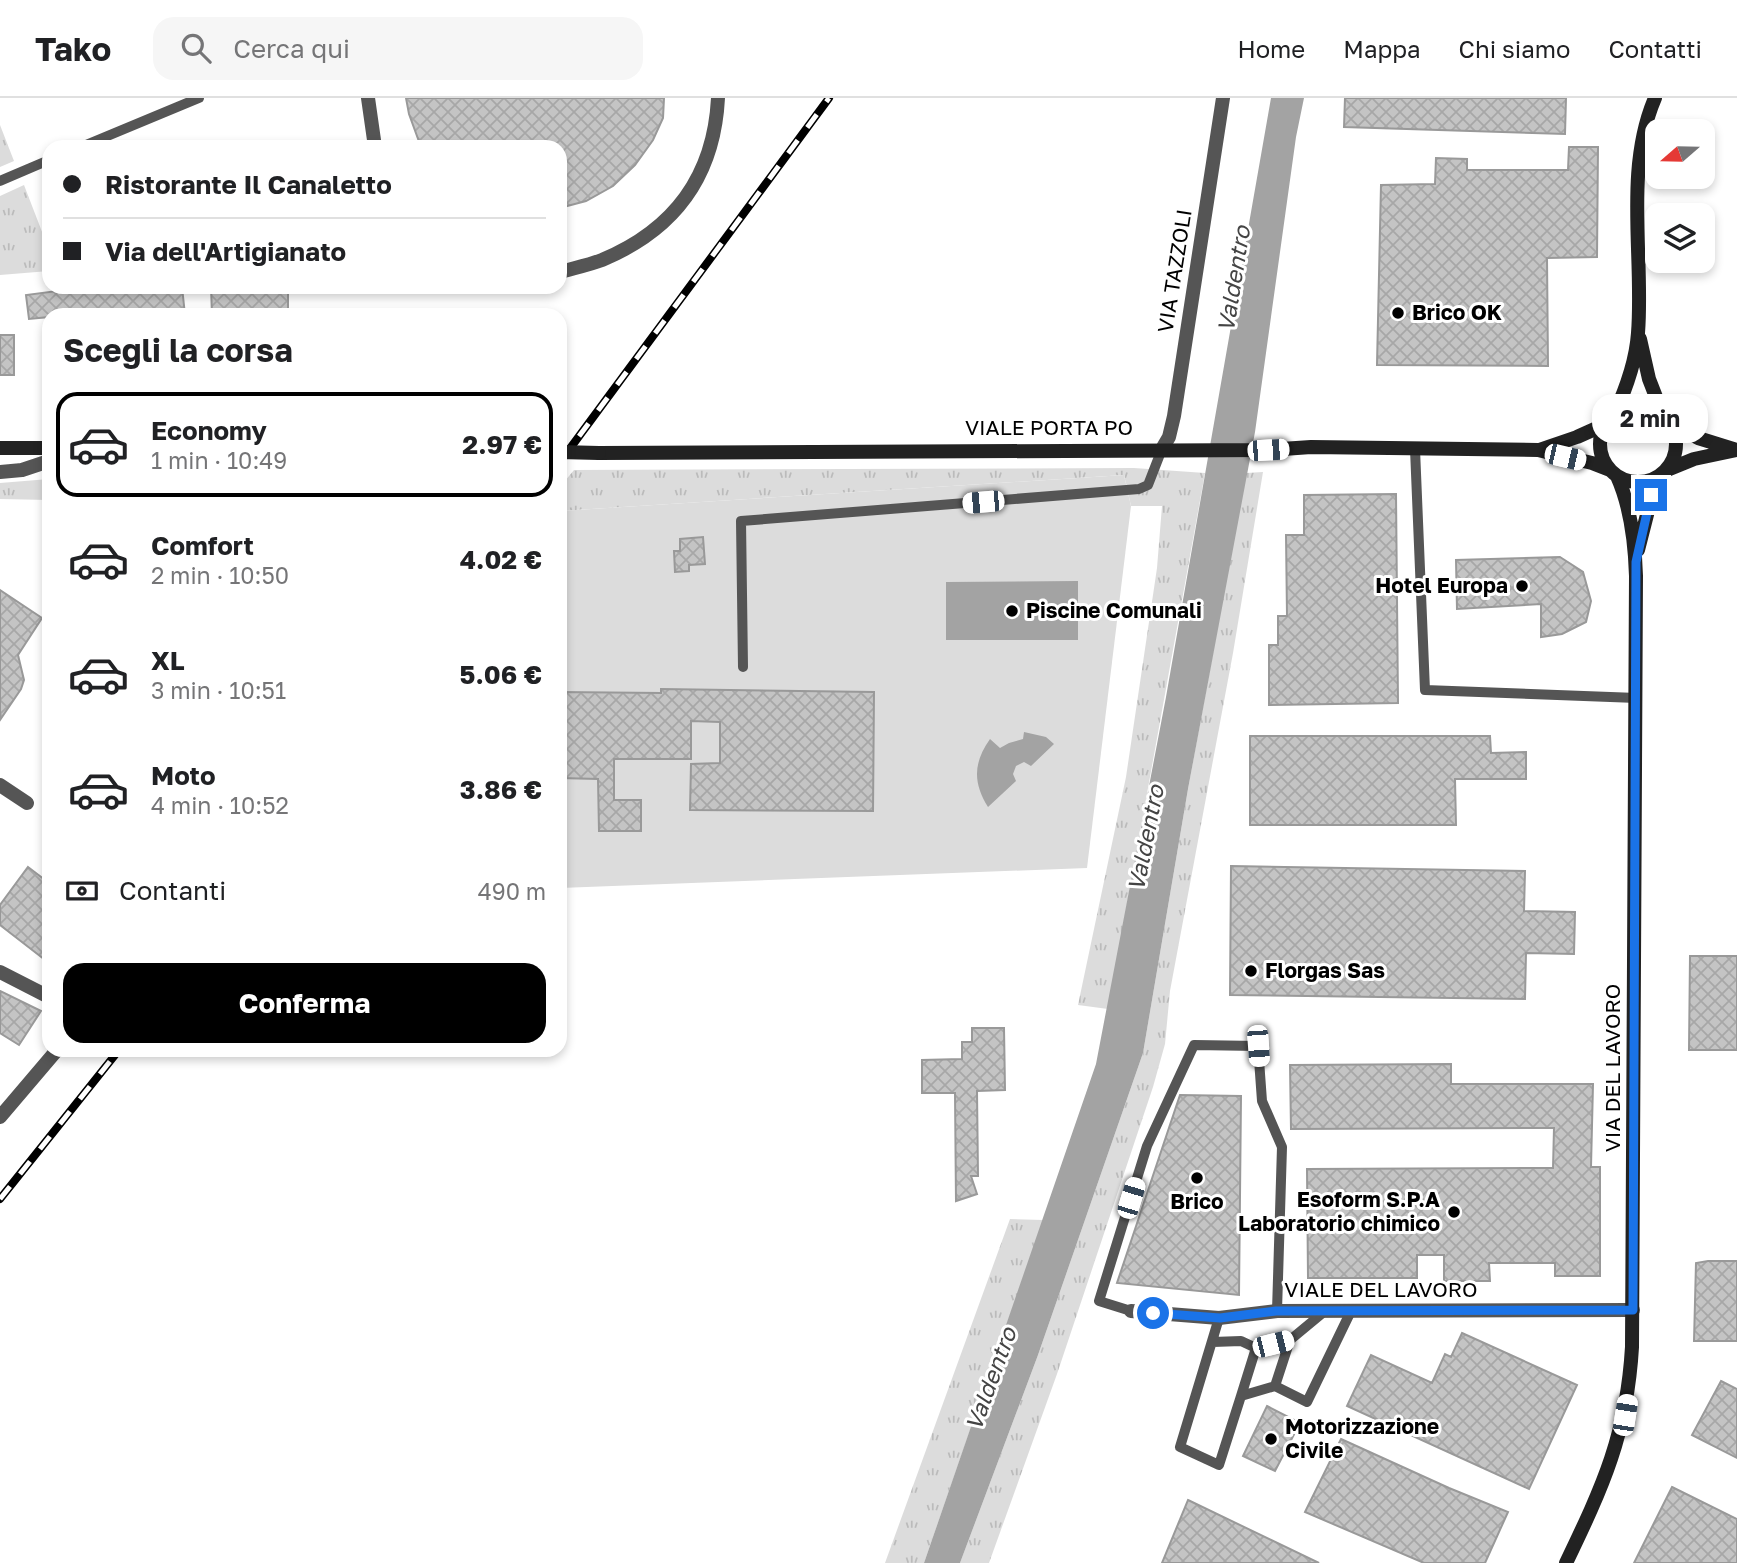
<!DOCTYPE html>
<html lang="it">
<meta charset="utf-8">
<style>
body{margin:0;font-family:"Golos Text",sans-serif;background:#f6f6f6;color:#202124;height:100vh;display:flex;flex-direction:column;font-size:26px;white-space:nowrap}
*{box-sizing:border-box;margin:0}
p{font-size:23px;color:#757577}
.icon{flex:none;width:38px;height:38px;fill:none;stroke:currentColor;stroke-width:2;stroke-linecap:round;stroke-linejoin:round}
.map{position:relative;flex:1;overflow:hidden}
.sheet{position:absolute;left:42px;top:210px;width:525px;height:749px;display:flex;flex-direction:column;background:#fff;border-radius:21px;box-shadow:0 4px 10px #0003}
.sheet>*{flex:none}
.banner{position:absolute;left:42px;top:42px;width:525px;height:154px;border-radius:21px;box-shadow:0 4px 10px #0003;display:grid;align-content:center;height:154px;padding:0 21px;background:#fff}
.needle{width:46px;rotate:250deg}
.buttons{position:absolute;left:1645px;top:21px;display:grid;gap:14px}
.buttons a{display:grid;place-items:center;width:70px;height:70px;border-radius:14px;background:#fff;box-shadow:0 4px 10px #0003;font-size:35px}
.end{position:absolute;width:32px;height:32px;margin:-16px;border:9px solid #1a73e8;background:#fff;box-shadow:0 0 0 4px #fff}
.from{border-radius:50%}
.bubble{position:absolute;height:49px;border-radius:21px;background:#fff;box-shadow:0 4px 10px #0003;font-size:23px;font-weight:700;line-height:49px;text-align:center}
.car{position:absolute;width:21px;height:42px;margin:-21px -10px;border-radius:9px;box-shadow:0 0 5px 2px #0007;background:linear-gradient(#fff 24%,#345 0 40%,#fff 0 76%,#345 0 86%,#fff 0)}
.banner b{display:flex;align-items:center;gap:24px;height:66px;font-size:26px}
.banner b+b{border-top:2px solid #e0e0e0}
.banner i{width:18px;height:18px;background:#202124}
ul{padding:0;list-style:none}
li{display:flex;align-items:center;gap:21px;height:105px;margin:0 14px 10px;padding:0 7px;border:4px solid transparent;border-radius:21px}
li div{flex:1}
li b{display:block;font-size:26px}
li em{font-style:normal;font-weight:700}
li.current{border-color:#000}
li>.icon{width:63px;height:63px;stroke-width:1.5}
h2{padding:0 21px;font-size:32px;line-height:84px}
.pay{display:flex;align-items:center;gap:18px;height:77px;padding:0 21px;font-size:26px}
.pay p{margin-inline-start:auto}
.button{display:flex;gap:14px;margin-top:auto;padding:14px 21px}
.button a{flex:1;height:80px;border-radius:21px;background:#000;color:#fff;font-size:28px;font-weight:700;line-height:80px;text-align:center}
header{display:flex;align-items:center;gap:42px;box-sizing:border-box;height:98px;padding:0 35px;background:#fff;border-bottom:2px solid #e0e0e0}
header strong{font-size:33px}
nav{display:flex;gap:38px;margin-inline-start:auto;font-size:24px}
.search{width:490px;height:63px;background:#f6f6f6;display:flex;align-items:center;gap:18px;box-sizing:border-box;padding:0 24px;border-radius:21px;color:#757577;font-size:26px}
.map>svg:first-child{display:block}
.grass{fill:url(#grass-tufts)}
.garden{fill:#dcdcdc}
.water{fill:#a3a3a3}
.building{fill:url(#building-cross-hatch);stroke:#999;stroke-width:2}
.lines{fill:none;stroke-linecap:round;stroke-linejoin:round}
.service{stroke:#555;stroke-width:10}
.minor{stroke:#555;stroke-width:14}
.secondary{stroke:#222;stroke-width:14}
.rail-casing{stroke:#000;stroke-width:8}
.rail{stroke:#fff;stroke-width:5;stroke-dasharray:16;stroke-linecap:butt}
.secondary-bridge{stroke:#222;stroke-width:14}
.route{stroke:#1a73e8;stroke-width:9}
.poi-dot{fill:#000;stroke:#fff;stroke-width:2.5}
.labels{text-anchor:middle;stroke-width:6;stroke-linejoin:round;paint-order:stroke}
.street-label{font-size:21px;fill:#000;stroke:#fff}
.poi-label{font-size:21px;font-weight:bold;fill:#000;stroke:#fff;text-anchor:start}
.water-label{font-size:23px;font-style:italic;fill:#444;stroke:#fff}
</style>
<header>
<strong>Tako</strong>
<div class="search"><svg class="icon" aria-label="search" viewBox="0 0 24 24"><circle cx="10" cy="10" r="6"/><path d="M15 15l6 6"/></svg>Cerca qui</div>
<nav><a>Home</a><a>Mappa</a><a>Chi siamo</a><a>Contatti</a></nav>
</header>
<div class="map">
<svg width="1737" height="1465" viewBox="0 0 1737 1465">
<defs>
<pattern id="grass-tufts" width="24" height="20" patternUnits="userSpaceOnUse" patternTransform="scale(1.75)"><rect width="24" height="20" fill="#dcdcdc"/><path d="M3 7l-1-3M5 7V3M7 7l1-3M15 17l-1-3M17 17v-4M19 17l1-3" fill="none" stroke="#bbb"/></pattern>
<pattern id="building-cross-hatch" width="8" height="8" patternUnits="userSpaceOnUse" patternTransform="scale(1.75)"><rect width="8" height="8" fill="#c4c4c4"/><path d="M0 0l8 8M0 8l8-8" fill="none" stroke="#a7a7a7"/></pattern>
</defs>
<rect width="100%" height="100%" fill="#fff"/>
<path class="grass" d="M0,27L14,63L0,69Z
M24,87L49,152V173L0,177V98Z
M1134,370L1205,375L1108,911L1078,907L1126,679L1157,470L1162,408H1131L1124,377L560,413V389L574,372Z
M1263,374L1233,555L1170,893L1165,946L1153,989L1057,1276L989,1465H960L1038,1257L1143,955L1188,691L1246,375Z
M49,381V402L0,401V385Z
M1010,1121L1043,1122L924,1465H885Z"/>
<path class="garden" d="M1124,377L1131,408L1087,770L560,790V413Z"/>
<path class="water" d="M1271,0H1304L1296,39L1255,334L1188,691L1143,955L1038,1257L960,1465H924L1096,966L1166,599Z
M1078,483V542H946V484Z
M1024,634L1046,639L1054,646L1031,668L1024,664L1016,668L1013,676L1016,683L988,709C973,685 973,665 990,641L1000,650L1009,645L1023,641Z"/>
<path class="building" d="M406,0H664L663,20L653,42L635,67L613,88L586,103L560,110V49H421L409,16Z
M1345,0H1566L1565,36L1344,29Z
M1569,49H1598L1597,159L1547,160L1548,268L1377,267L1381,87L1435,86L1436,60L1467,61V72H1568Z
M88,189H182L185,217H49V219L29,221L26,197Z
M211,189H288V217H212Z
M0,237H14V277H0Z
M1396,396L1398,605L1269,607V547H1278V518H1287L1286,437H1304V397Z
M703,439L705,466L689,467V473L675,474L674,453H680V441Z
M1560,459L1583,474L1591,503L1586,524L1562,536L1541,539V506L1457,511L1456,462Z
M0,492L42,520L18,557L24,582L21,591L0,622Z
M661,591L874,594L873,713L690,712L691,666L720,665V624L691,623V661H614V702H641V733H599L598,681L560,680V594L661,595Z
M1250,638H1490L1491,655L1526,654V681H1455L1456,727H1250Z
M1231,768L1525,773L1524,813L1575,814L1574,856L1526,855L1525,901L1230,897Z
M28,769L49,785V865L0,827V807Z
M1690,858H1737V952H1689Z
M0,893L41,913L19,947L0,935Z
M972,930H1004L1005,992L977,993L978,1078H971L977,1096L956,1103L955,995H922V962L962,961V944H972Z
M1451,966V986H1593L1591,1069H1600V1178H1555V1165H1489L1490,1183H1444V1157H1417V1180H1308L1307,1071L1553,1070L1554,1030L1291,1031L1290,967Z
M1180,997L1241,998L1239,1197L1117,1185Z
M1708,1163H1737V1243H1694L1696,1165Z
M1462,1235L1577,1287L1529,1391L1347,1308L1371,1257L1432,1285L1445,1256L1451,1259Z
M1721,1283L1737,1291V1360L1692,1337Z
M1267,1308L1300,1325L1275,1373L1243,1358Z
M1341,1341L1449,1390L1508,1414L1485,1465H1424L1305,1414Z
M1672,1389L1737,1421V1465H1634Z
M1188,1402L1319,1465H1162Z"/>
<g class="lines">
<path class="service" d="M81,49L199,0
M0,83L49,62
M1415,351L1425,592L1637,600
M743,569L741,423L1139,391L1148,387L1162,351
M1131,1213L1099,1203L1147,1048L1194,947L1258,948L1262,1003L1282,1049L1277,1213
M1219,1220L1180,1349L1219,1367L1241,1298L1275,1288L1307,1304L1351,1213
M1213,1244L1241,1243L1256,1250
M1275,1288L1290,1242L1325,1213
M1241,1298L1256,1250L1290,1242"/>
<path class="minor" d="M368,0L375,49
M560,174C574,170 589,167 602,162C674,132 714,79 718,0
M1162,351L1169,339L1174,318L1223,0
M0,374L22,372L49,363
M0,687L27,705
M0,874L49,899
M0,1019L57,952
M1131,1213L1219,1220L1277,1213L1633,1212"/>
<path class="secondary" d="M1640,241L1649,281L1663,317
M1600 346a38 38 0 1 1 76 0a38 38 0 1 1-76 0Z
M1614,317C1626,291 1636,264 1638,235C1644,159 1624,72 1655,0
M1670,324L1698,340L1737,352
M0,350H49
M1539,352L1577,339L1606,326
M599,355L1268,352L1311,349L1538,352L1592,365L1610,372
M1667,372L1694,361L1736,352
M1638,452L1652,397L1663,376
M1566,1465C1603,1388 1627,1336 1632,1249L1636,478C1635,445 1631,409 1617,378"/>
<g class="rail-casing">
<path id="rail" d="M560,364L829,0
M0,1101L119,952"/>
</g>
<use href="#rail" class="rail"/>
<path class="secondary-bridge" d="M560,354L599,355"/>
</g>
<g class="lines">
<path class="route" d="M1153,1215L1220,1220L1276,1213L1633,1212L1636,464L1651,397"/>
</g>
<g class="poi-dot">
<circle cx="1398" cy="215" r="7"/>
<circle cx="1522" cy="488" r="7"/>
<circle cx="1012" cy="513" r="7"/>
<circle cx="1251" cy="873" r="7"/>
<circle cx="1197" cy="1080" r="7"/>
<circle cx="1454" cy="1114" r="7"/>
<circle cx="1271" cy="1341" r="7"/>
</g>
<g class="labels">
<g class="street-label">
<text transform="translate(1175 173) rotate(-81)" y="7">VIA TAZZOLI</text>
<text x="1049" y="337">VIALE PORTA PO</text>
<text transform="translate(1613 970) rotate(-90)" y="7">VIA DEL LAVORO</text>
<text x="1381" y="1199">VIALE DEL LAVORO</text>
</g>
<g class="poi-label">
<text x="1412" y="222">Brico OK</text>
<text x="1508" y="495" text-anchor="end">Hotel Europa</text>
<text x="1026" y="520">Piscine Comunali</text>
<text x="1265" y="880">Florgas Sas</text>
<text x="1440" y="1109" text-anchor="end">Esoform S.P.A<tspan x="1440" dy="24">Laboratorio chimico</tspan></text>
<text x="1197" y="1111" text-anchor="middle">Brico</text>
<text x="1285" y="1336">Motorizzazione<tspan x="1285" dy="24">Civile</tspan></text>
</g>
<g class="water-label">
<text transform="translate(1234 181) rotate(-81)" y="8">Valdentro</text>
<text transform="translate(1146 740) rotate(-79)" y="8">Valdentro</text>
<text transform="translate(991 1281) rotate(-70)" y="8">Valdentro</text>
</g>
</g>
</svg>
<div class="buttons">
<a><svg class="needle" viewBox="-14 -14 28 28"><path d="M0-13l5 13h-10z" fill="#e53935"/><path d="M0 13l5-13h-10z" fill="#757577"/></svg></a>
<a><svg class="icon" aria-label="layers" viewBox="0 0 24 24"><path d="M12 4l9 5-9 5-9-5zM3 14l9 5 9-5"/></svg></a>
</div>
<i class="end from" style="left:1153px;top:1215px"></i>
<i class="end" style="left:1651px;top:397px"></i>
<div class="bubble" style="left:1592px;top:296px;width:116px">2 min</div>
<i class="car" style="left:1268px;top:352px;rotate:87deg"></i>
<i class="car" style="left:1565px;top:359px;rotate:103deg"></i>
<i class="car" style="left:983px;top:404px;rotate:265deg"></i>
<i class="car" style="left:1258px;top:948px;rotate:176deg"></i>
<i class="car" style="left:1131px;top:1100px;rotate:17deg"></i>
<i class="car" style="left:1273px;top:1246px;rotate:76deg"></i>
<i class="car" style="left:1625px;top:1317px;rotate:9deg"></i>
<div class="banner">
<b><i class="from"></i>Ristorante Il Canaletto</b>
<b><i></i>Via dell'Artigianato</b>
</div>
<section class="sheet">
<h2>Scegli la corsa</h2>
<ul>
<li class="current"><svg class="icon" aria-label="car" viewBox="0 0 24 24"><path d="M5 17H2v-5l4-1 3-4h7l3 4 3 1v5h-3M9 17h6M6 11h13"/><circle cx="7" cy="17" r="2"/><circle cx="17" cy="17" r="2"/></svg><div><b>Economy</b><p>1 min · 10:49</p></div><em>2.97 €</em></li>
<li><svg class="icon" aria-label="car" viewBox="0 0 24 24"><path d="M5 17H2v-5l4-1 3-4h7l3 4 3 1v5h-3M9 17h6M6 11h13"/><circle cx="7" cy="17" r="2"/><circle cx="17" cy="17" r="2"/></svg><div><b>Comfort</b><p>2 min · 10:50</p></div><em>4.02 €</em></li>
<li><svg class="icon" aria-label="car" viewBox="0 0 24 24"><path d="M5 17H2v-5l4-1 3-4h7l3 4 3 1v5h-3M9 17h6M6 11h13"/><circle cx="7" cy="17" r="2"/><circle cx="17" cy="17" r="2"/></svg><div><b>XL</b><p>3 min · 10:51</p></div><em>5.06 €</em></li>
<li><svg class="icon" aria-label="car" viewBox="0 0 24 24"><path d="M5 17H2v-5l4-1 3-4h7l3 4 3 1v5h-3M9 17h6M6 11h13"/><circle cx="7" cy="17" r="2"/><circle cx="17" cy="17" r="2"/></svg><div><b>Moto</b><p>4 min · 10:52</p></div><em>3.86 €</em></li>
</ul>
<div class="pay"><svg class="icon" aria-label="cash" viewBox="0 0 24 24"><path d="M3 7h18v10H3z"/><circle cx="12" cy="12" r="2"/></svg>Contanti<p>490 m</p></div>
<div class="button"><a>Conferma</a></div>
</section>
</div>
